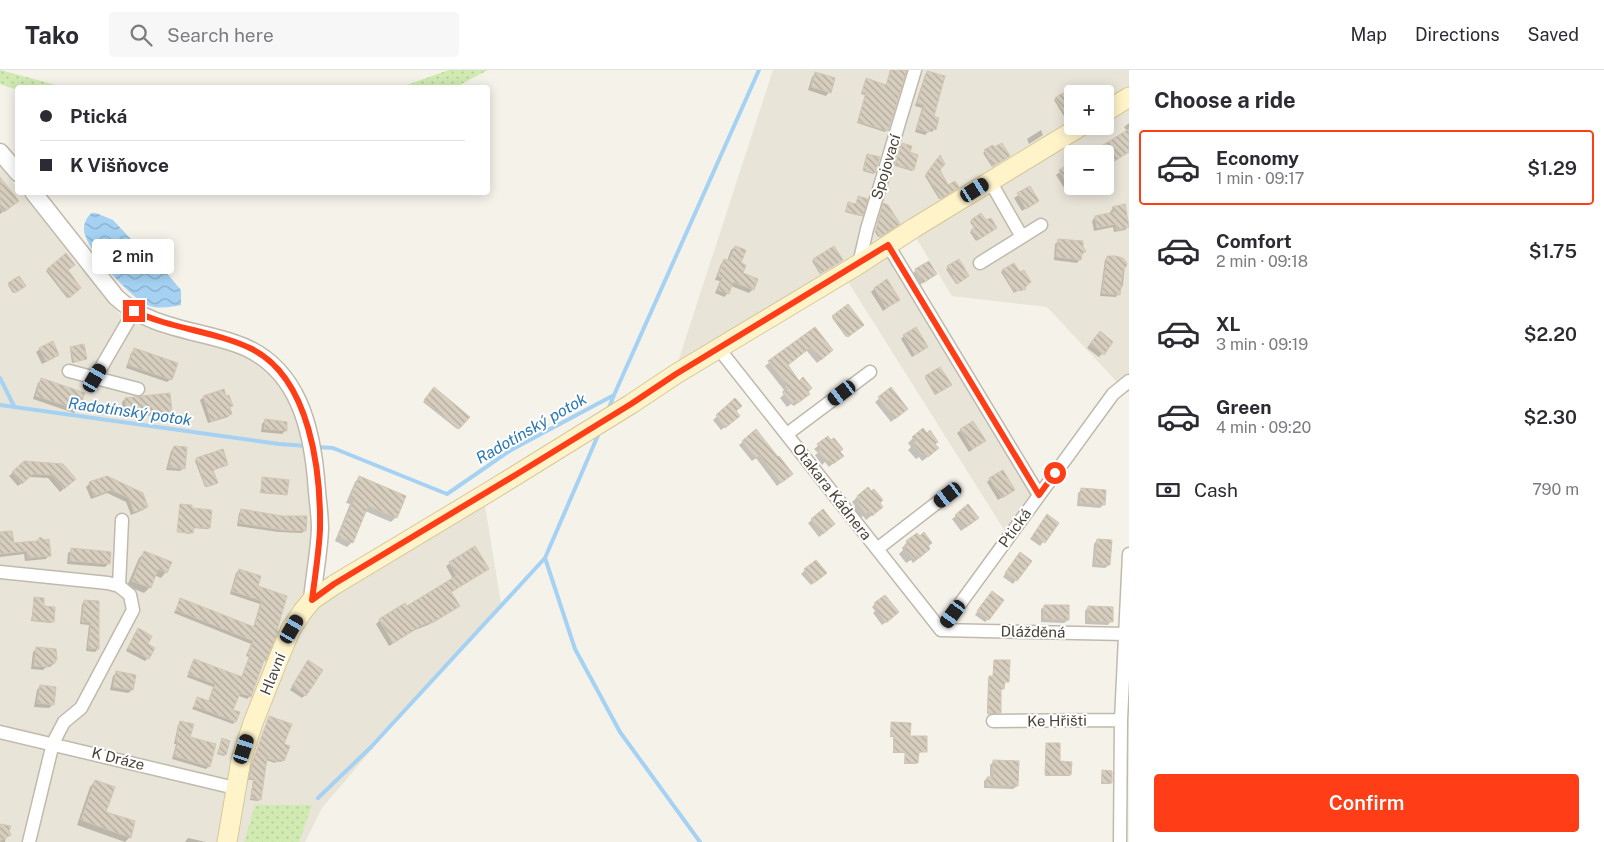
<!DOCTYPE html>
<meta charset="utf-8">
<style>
body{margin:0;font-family:"Public Sans",sans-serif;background:#f7f7f7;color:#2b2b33;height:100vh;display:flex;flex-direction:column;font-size:19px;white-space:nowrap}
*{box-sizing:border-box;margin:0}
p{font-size:16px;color:#7c7c81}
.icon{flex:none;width:28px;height:28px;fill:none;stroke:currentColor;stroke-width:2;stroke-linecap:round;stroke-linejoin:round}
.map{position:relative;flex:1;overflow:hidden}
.panel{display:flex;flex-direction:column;background:#fff;width:475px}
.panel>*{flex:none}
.top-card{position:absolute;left:15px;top:15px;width:475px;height:110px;border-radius:5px;box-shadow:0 2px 12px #0003;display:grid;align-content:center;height:110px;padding:0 25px;background:#fff}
.fabs{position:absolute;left:1064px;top:15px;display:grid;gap:10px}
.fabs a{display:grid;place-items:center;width:50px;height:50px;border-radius:5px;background:#fff;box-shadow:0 2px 12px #0003;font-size:25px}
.end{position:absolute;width:22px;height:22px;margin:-11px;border:6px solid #ff3d17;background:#fff;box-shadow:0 0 0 2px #fff}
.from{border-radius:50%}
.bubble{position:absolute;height:35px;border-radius:5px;background:#fff;box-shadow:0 2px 12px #0003;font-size:16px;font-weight:600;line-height:35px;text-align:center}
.car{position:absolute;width:15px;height:30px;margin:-15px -8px;border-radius:6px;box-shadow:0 0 4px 1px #0007;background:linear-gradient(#222 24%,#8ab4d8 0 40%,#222 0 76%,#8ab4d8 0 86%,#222 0)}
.top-card b{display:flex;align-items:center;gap:18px;height:48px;font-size:19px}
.top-card b+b{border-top:1px solid #e1e1e2}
.top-card i{width:12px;height:12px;background:#2b2b33}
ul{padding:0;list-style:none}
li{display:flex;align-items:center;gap:15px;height:75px;margin:0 10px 8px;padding:0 15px;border:2px solid transparent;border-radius:5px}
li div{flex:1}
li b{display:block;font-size:19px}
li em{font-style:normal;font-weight:600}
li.selected{border-color:#ff3d17}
li>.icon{width:45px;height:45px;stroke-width:1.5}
h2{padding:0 25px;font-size:22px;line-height:60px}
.pay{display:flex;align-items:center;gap:12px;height:55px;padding:0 25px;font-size:19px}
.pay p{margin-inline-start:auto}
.cta{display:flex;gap:10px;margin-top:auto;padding:10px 25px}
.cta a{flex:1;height:58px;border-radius:5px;background:#ff3d17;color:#fff;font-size:20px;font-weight:600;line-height:58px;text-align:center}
header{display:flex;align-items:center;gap:30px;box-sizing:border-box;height:70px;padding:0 25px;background:#fff;border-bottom:1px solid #e1e1e2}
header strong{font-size:24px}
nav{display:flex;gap:28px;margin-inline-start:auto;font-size:18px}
.search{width:350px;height:45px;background:#f7f7f7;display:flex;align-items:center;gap:12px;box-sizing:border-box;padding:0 18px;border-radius:5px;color:#7c7c81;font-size:19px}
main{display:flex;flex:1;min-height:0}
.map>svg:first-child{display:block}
.residential{fill:#e9e4d8;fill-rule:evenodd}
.grass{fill:url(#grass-dots)}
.water{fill:url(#water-waves)}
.shadow{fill:#0003}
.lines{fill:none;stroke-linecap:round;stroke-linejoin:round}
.stream{stroke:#a5d2f3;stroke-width:4}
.building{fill:url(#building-back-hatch);stroke:#d2c6b2}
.minor-casing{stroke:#c1baac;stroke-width:15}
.tertiary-casing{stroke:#c1baac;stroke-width:19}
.secondary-casing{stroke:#d6c799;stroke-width:21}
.minor{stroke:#fff;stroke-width:12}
.tertiary{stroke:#fff;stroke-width:16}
.secondary{stroke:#fff3ca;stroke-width:19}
.route{stroke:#ff3d17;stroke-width:6}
.labels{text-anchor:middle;stroke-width:4;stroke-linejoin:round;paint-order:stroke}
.street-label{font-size:15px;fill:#494337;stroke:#fff}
.water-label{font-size:16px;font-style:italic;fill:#2b77b2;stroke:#fff}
</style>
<header>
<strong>Tako</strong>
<div class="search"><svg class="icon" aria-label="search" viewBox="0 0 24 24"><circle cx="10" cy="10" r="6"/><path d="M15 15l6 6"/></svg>Search here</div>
<nav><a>Map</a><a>Directions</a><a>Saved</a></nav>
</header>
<main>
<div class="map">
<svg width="1129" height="772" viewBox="0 0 1129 772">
<defs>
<pattern id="grass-dots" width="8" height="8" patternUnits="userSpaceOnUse" patternTransform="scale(1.25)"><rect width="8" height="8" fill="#d0eab2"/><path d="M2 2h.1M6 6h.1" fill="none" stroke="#b4ca9a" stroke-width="1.8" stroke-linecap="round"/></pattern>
<pattern id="water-waves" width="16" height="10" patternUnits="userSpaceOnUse" patternTransform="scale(1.25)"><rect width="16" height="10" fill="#a5d2f3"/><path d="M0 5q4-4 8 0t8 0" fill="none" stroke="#88acc6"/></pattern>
<pattern id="building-back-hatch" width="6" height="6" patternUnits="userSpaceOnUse" patternTransform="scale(1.25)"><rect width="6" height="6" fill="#d7cebf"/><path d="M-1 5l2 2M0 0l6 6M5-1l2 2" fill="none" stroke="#b0a99c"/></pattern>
</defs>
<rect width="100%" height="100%" fill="#f5f2ea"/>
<path class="residential" d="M773,0H1129V323L1116,311L1047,237L952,226L911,160L886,177L1036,427L1008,466L850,215L845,203L673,307ZM1072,24H1105V56H1072ZM1072,84H1105V116H1072Z
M0,96L17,118L18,122L21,123L119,244L200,260L240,274L291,321L314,395L312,530L485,436L501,533L426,616L322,738L305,772H0Z"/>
<path class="grass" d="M0,0L60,16L66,17L18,18L17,20L0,14Z
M449,0H488L456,17H401Z
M255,735H312L299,772H244Z"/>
<path class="water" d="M92,143H96L113,150L142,181L152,186L181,220V235C171,237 160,239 150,236C134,232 83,177 84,159C84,153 87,146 92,143Z"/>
<path class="shadow" d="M890,0H906L887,60L885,62L857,53L865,25L861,24L865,12L866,10L886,16Z
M928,2L934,59L932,62L929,61L925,65L915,62L922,38L915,36L925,5Z
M816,3L829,22L826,26L808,20L812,7Z
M1063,24L1072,40V47L1067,51L1054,30Z
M1129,53V64L1124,57Z
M1041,60L1043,65L1029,74L1027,69Z
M1116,68L1124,85L1111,93L1102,78Z
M902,74L909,83L913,100L912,101L895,96Z
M992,77L1007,87L992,97L983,83Z
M866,87L874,103L873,104L863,101Z
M940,87L938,100L948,117L956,118L939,129L925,106Z
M1072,93V116H1079L1068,124L1056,105Z
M0,114L14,134L0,144Z
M1029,118L1037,131L1022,141L1014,128Z
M858,129L861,145L860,146L845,142L847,135L848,133L856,135Z
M882,136L897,155L878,167L875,162Z
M1113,138L1128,157L1125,160L1114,162L1113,157L1094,161L1092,151L1095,147L1110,144V142Z
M972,151L994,159L976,171L970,162L975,159L970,152Z
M1059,171L1081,184L1080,189L1077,193L1054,190L1055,174Z
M735,177L741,204L753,219L749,223L731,216L728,223L724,227L715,223L720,211L715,210L721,194L725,190L727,191L731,180Z
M66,185V200L80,218L67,228L46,201Z
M1108,187L1125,193L1123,215L1116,227L1100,226L1105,190Z
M814,190L840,192L820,204L812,191Z
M958,191L966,207L956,214L946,199Z
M1014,194L1025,216L1022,221L1018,220L1014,223L1001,202Z
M916,200L936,204L920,215L913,203Z
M9,214L23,217L13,223L8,215Z
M875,218L898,230L883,241L871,222Z
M848,235L863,255L846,267L832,248Z
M815,258L828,284L817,293L806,280L787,295L804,328L794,336L791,334L787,337L780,328L784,324L782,322L784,320L765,296Z
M904,266L927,277L912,287L901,269Z
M1096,266L1112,273L1099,287L1087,278Z
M71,278L86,289L72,293L70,279Z
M40,279L58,285L54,288L42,294L36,282Z
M135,280L171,309L167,312L126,298L131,283Z
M926,307L949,316L935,325L925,308Z
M42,310L78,339L74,343L33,329L38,313Z
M434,318L468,347L457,359L423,332Z
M891,319L903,342L891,352L875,332Z
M204,327L226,328L231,343L228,347L208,353L200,330Z
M125,329L171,340L167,344L123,348L122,332Z
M735,341V349L721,360L713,350L722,342Z
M265,350L285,361L282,364L261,362L262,354Z
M961,360L984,371L969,382L957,363Z
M756,361L788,407L777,416L756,388L752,391L739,375Z
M828,368L839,382L838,389L829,397L825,392L822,395L815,385L818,383L814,379Z
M913,368L934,374L932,384L922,391L919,387L916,389L908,380L911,377L908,373Z
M174,377L184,398L180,401L166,400L171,381Z
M197,389L225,396L212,400L215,414L205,417L195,391Z
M24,393L71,412L60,422L48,408L29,407L18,416L9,406Z
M107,407L147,437L143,440L131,445L126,432L107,423L91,429L86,417L90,413Z
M360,407L396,447L391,452L365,441L352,472L347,477L335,471L350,434L346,433L355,412Z
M263,408L286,424L285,425L260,423Z
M990,409L1014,420L998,430L987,412Z
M1081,420L1104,434L1100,438L1077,436L1078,423Z
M857,427L876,442L866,450L863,446L860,448L853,438L855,436L852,432Z
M180,436L209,458L208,459L192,458L190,464L177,462Z
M242,440L305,460L302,463L279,462L237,456L239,443Z
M823,441L830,458L819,467L808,453Z
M956,446L974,451L961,461L952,449Z
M1044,449L1058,453L1040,476L1030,469Z
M0,463L13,475L49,485L46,489L25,491L24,484L0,487Z
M1097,470L1109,495L1105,498L1092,497L1094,474Z
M907,472L927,477L923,485L913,493L911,490L906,493L899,484L903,480L902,478Z
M474,477L488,498L450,523L455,539L428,555L415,560L389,576L376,554L380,550L407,538L453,509L446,496Z
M72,480L109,493L105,497L67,494L68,483Z
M145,482L166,502L161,508L154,505L150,517L144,523L127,516L139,488Z
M1017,487L1030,491L1013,514L1003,507Z
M239,500L256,517L286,527L265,590L262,592L250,626L247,629L237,625L231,640L235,651L233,654L192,639L198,628L208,632L213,617L187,607L194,591L241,608L249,587L246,586L251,574L174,543L181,529L253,558L260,534L230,524L236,503Z
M805,500L822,507L811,515L801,504Z
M989,526L988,549L985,552L975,545Z
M35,528L52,552L51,553L31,551Z
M85,531L99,544L98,579L95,582L86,581L89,555L80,554L82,534Z
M875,534L894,546L882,555L873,543L875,541L872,537Z
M1045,536L1068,550L1064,553L1041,552V539Z
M1088,537L1111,551L1108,555L1085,554V541Z
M138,560L146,575L148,588L145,591L126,581L135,563Z
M37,578L53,594L50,597H46L43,600L31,599L33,582Z
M994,591L1008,611L1003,613V619L1000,620V642L987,644L988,609L993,608Z
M306,595L305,625L302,628L290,620Z
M116,603L134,606L132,620L128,623L110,620L113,606Z
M40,616L54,618L52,635L49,638L34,637L37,620Z
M270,647L282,675L283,690L281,692L277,691L275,693L266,690L260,729L258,731L250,730L253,710H248L250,697Z
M181,652L189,668L209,696L206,699L172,689L176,674H174L178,655Z
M891,654L925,681L917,683L916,694H904L905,683H893V667H890Z
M222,670L225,685L224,686L217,684Z
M1047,674L1058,693L1070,705L1069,706H1045L1046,675Z
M994,691L1017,716L1013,719L984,718V711L987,708H990V695Z
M1102,701L1111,712L1110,714H1101Z
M95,711L105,743L130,767L125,772L77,755L90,717Z
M0,755L6,767L5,772H0Z
M188,768L206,772H185Z"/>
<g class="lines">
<path class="stream" d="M0,308L14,336
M0,335L279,374L307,376
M608,340L614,325
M599,363L545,488L575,579L620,662L700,772
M317,377L333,378L447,424L511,380L614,325L759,0
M318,728L371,677L545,488"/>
</g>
<path class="building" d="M891,0H907L888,61L858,52L866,23L862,22L866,8L886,15Z
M927,1L945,6L934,46L939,48L936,60L930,58L929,62L917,59L924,35L917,33Z
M815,2L835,8L831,23L811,17Z
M1063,23L1072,38V48L1069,50L1055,28Z
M1129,59V82L1113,92L1103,75Z
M902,73L912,76L910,82L918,85L914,100L895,95Z
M1002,73L1010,86L993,96L984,80L993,75L994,77Z
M867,84L880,87L875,103L863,100Z
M940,85L945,94L940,100L948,115L955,111L959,117L941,129L926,104Z
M1072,92V123L1059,100Z
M0,107L19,131L4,142L0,137Z
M1030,116L1039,131L1026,139L1017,123Z
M858,126L868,129L863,146L846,141L848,132L856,134Z
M883,133L888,135L900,154L880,167L876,160Z
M1125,134L1129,157L1117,160L1116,154L1097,158L1095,146L1114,142L1112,137Z
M981,143L986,150L991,148L997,158L978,170L971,160L975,157L971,150Z
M1058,169L1083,171V177L1086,181L1082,184L1081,190L1056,187Z
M735,176L746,180L741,193L746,195L743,203L758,209L754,220L733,212L729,224L718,220L722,208L718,206L724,189L729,191Z
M834,176L843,190L821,203L813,189Z
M66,183L75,195L68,200L81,218L69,228L47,199Z
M1107,186H1115L1123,188L1127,193L1126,197L1123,200L1120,225L1102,223Z
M959,189L969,206L957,214L947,196Z
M929,191L937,204L923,213L915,199Z
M1014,193L1020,202L1024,200L1031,212L1026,216L1025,220L1021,219L1015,222L1002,200Z
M19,206L26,216L15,223L8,213Z
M887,209L900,230L886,238L874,218Z
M848,234L864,255L848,267L832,246Z
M815,257L833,280L821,290L811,277L788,295L799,311L803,307L812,318L808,322L810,324L798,333L796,330L792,334L783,323L788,319L785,317L787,315L768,291Z
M916,257L928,277L915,285L903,265Z
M1100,261L1113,272L1104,285L1090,274Z
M53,271L59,285L46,291L39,278Z
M84,274L87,289L74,292L70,277Z
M134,278L178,293L172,310L128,295Z
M940,297L952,315L936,324L925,306Z
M41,308L85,323L79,340L36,326Z
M434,317L470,347L459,359L424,330Z
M891,317L908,339L895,349L878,327Z
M224,319L226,326L229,325L233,336L230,337L232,344L211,351L203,326Z
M170,323L172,341L127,345L125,328Z
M735,328L742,336L736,341L740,346L725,358L716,345Z
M265,349L287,352V361L264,359Z
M973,351L986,371L972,379L960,359Z
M923,358L927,363L930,360L938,372L935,374L939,378L928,387L925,382L922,385L913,373L916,371L912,367Z
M756,359L778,387L779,386L793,404L781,413L760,385L756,389L742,371Z
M828,366L831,370L834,368L843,379L840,382L844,386L833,394L829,390L826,392L818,381L821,379L817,374Z
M174,376L187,377L185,399L169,397Z
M223,379L228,395L213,400L218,413L206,417L196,388Z
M24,391L63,394L76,409L64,419L52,405L33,404L22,414L12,402Z
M1003,400L1015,420L1002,428L989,408Z
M107,406L143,423L148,437L134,442L129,428L111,420L94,426L89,412Z
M359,406L406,426L397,448L368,436L353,473L338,467L354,430L350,428Z
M262,407L289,410L287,425L261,422Z
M868,417L871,421L874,419L883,430L880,433L883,437L872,446L869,441L866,444L857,432L860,430L857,426Z
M1081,418L1106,420L1105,435L1080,433Z
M180,434L192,435V438L212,440L210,458L194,457L193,463L177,462Z
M968,434L979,448L965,458L955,445Z
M241,439L282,446H307L306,461L282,460L239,453Z
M823,439L835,454L823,464L811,449Z
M1047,444L1059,453L1045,473L1033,465Z
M12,461L14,473L37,471L40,467L44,470L49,469L51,486L28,488L27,481L0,484V462Z
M924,462L932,473L928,476L930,479L919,488L917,485L913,489L904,478L908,474L906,471L917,463L920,466Z
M1097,469L1112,470L1110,495L1095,494Z
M475,476L489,499L451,522L460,536L432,553L431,552L420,556L393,573L379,549L405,533L407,536L456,506L449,492Z
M71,478L111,482L110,494L70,491Z
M144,481L172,492L167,503L158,499L151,518L132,511Z
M1020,482L1032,491L1017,511L1005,503Z
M816,490L827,503L814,513L804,499Z
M239,499L261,506L258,516L287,526L277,560L278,561L266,591L264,590L251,627L240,623L233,640L240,642L236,652L194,636L197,627L209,631L215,614L188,604L194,589L242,607L250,585L248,584L253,571L176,540L180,528L254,557L262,531L232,521Z
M992,521L1004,530L989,550L977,541Z
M885,525L899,542L886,553L875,538L877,537L874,533Z
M34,527L44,528V536L55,537L54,552L32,550Z
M84,530L99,531V579L88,578L91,552H82Z
M1044,535H1069V550L1044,549Z
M1088,536L1113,537V552L1088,551Z
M138,558L152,566L148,574L155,578L149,589L128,578Z
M36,577L56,579L57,589L54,594H48V597L34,596Z
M308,590L323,600L306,626L292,616Z
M994,590H1010L1009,612H1005L1004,619H1001V643L988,644L989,606H993Z
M116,601L136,605L133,620L113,617Z
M40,615L56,617L54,635L37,633Z
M269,646L292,654L284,674L290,676L284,691L278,689V692L267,688L261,730L251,728L254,709L249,708L252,694Z
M180,651L194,654L190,667L216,674L210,697L174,686L178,672L176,671Z
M891,652L911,653L910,666H927V682H919L918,693H905V682H894V666H891Z
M222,668L230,671L226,685L218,683Z
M1046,673H1060V691L1072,692L1071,705H1045Z
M993,690L1019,691L1018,716H987V707H993Z
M1102,700L1112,701V713H1102Z
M95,710L115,717L106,742L135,751L131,768L81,750Z
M0,754L11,756L9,761L11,765L0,771Z"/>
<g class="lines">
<g class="minor-casing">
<path id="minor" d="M990,111L1022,167
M888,175L1039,425
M980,193L1041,155
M859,194L867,159L915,0
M719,279L941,560
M69,301L138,319
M95,308L134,241
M787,364L870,302
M877,479L947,425
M0,502L108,513L119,516L130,525L133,540L81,638L64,652L53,673L29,772
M119,516L122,450
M941,560L1113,324L1129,311
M941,560L1125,564
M993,651L1121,650
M0,662L235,718
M1120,772L1121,650L1129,484"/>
</g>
<g class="tertiary-casing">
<path id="tertiary" d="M0,82L18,103
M33,122L116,227C147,257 195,260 234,273C299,294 313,360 317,421C318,433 320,446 320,459C319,483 314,507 312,530"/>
</g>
<g class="secondary-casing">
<path id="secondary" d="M1105,42L1129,27
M227,772L241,690L253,653L280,585L291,559L303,541L312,530L334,515L492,420L631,334L676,304L859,194L914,158L1081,56"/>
</g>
<use href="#minor" class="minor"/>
<use href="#tertiary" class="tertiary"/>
<use href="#secondary" class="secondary"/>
</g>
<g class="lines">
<path class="route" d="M134,241C171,259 215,261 252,279C310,308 321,401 320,459C319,482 315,506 312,530L334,514L522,401L631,334L676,304L888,175L1039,425L1055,403"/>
</g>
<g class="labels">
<g class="street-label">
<text transform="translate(886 97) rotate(-73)" y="5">Spojovací</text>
<text transform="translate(832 422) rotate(52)" y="5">Otakara Kádnera</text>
<text transform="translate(1015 458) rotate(-54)" y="5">Ptická</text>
<text transform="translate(1033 562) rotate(1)" y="5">Dlážděná</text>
<text transform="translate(273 604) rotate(-68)" y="5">Hlavní</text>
<text transform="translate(1057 651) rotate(-1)" y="5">Ke Hřišti</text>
<text transform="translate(118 689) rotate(14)" y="5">K Dráze</text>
</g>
<g class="water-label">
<text transform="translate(130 341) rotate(8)" y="6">Radotínský potok</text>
<text transform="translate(531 358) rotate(-30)" y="6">Radotínský potok</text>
</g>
</g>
</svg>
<div class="fabs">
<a>+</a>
<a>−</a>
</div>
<i class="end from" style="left:1055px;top:403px"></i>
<i class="end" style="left:134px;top:241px"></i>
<div class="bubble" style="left:92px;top:169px;width:82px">2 min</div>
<i class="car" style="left:975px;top:120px;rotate:58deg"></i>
<i class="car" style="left:95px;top:308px;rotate:30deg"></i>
<i class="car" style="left:842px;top:323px;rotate:233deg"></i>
<i class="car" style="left:948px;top:425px;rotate:232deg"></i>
<i class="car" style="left:953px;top:544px;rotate:216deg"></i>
<i class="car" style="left:292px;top:559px;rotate:30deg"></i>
<i class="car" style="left:244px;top:679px;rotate:18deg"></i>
<div class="top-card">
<b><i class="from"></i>Ptická</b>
<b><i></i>K Višňovce</b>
</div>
</div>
<section class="panel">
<h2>Choose a ride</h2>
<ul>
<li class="selected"><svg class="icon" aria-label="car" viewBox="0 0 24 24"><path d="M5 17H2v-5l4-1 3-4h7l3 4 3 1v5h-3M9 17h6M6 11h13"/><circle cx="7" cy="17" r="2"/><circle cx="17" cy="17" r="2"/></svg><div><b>Economy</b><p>1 min · 09:17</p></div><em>$1.29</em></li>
<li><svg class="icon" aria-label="car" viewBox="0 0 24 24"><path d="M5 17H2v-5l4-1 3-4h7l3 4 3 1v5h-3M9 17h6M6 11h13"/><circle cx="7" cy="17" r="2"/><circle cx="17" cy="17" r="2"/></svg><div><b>Comfort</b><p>2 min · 09:18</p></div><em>$1.75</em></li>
<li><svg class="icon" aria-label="car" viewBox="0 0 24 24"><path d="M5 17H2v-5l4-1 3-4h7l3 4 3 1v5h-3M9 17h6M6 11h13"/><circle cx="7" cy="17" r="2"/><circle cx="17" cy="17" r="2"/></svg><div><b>XL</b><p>3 min · 09:19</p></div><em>$2.20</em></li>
<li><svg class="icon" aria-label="car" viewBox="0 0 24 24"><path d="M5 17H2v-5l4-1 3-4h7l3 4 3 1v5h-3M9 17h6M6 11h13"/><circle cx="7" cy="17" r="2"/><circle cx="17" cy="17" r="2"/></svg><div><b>Green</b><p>4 min · 09:20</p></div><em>$2.30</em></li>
</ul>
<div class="pay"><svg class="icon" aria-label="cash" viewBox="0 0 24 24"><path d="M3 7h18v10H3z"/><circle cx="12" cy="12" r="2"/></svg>Cash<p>790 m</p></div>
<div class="cta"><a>Confirm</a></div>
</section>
</main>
